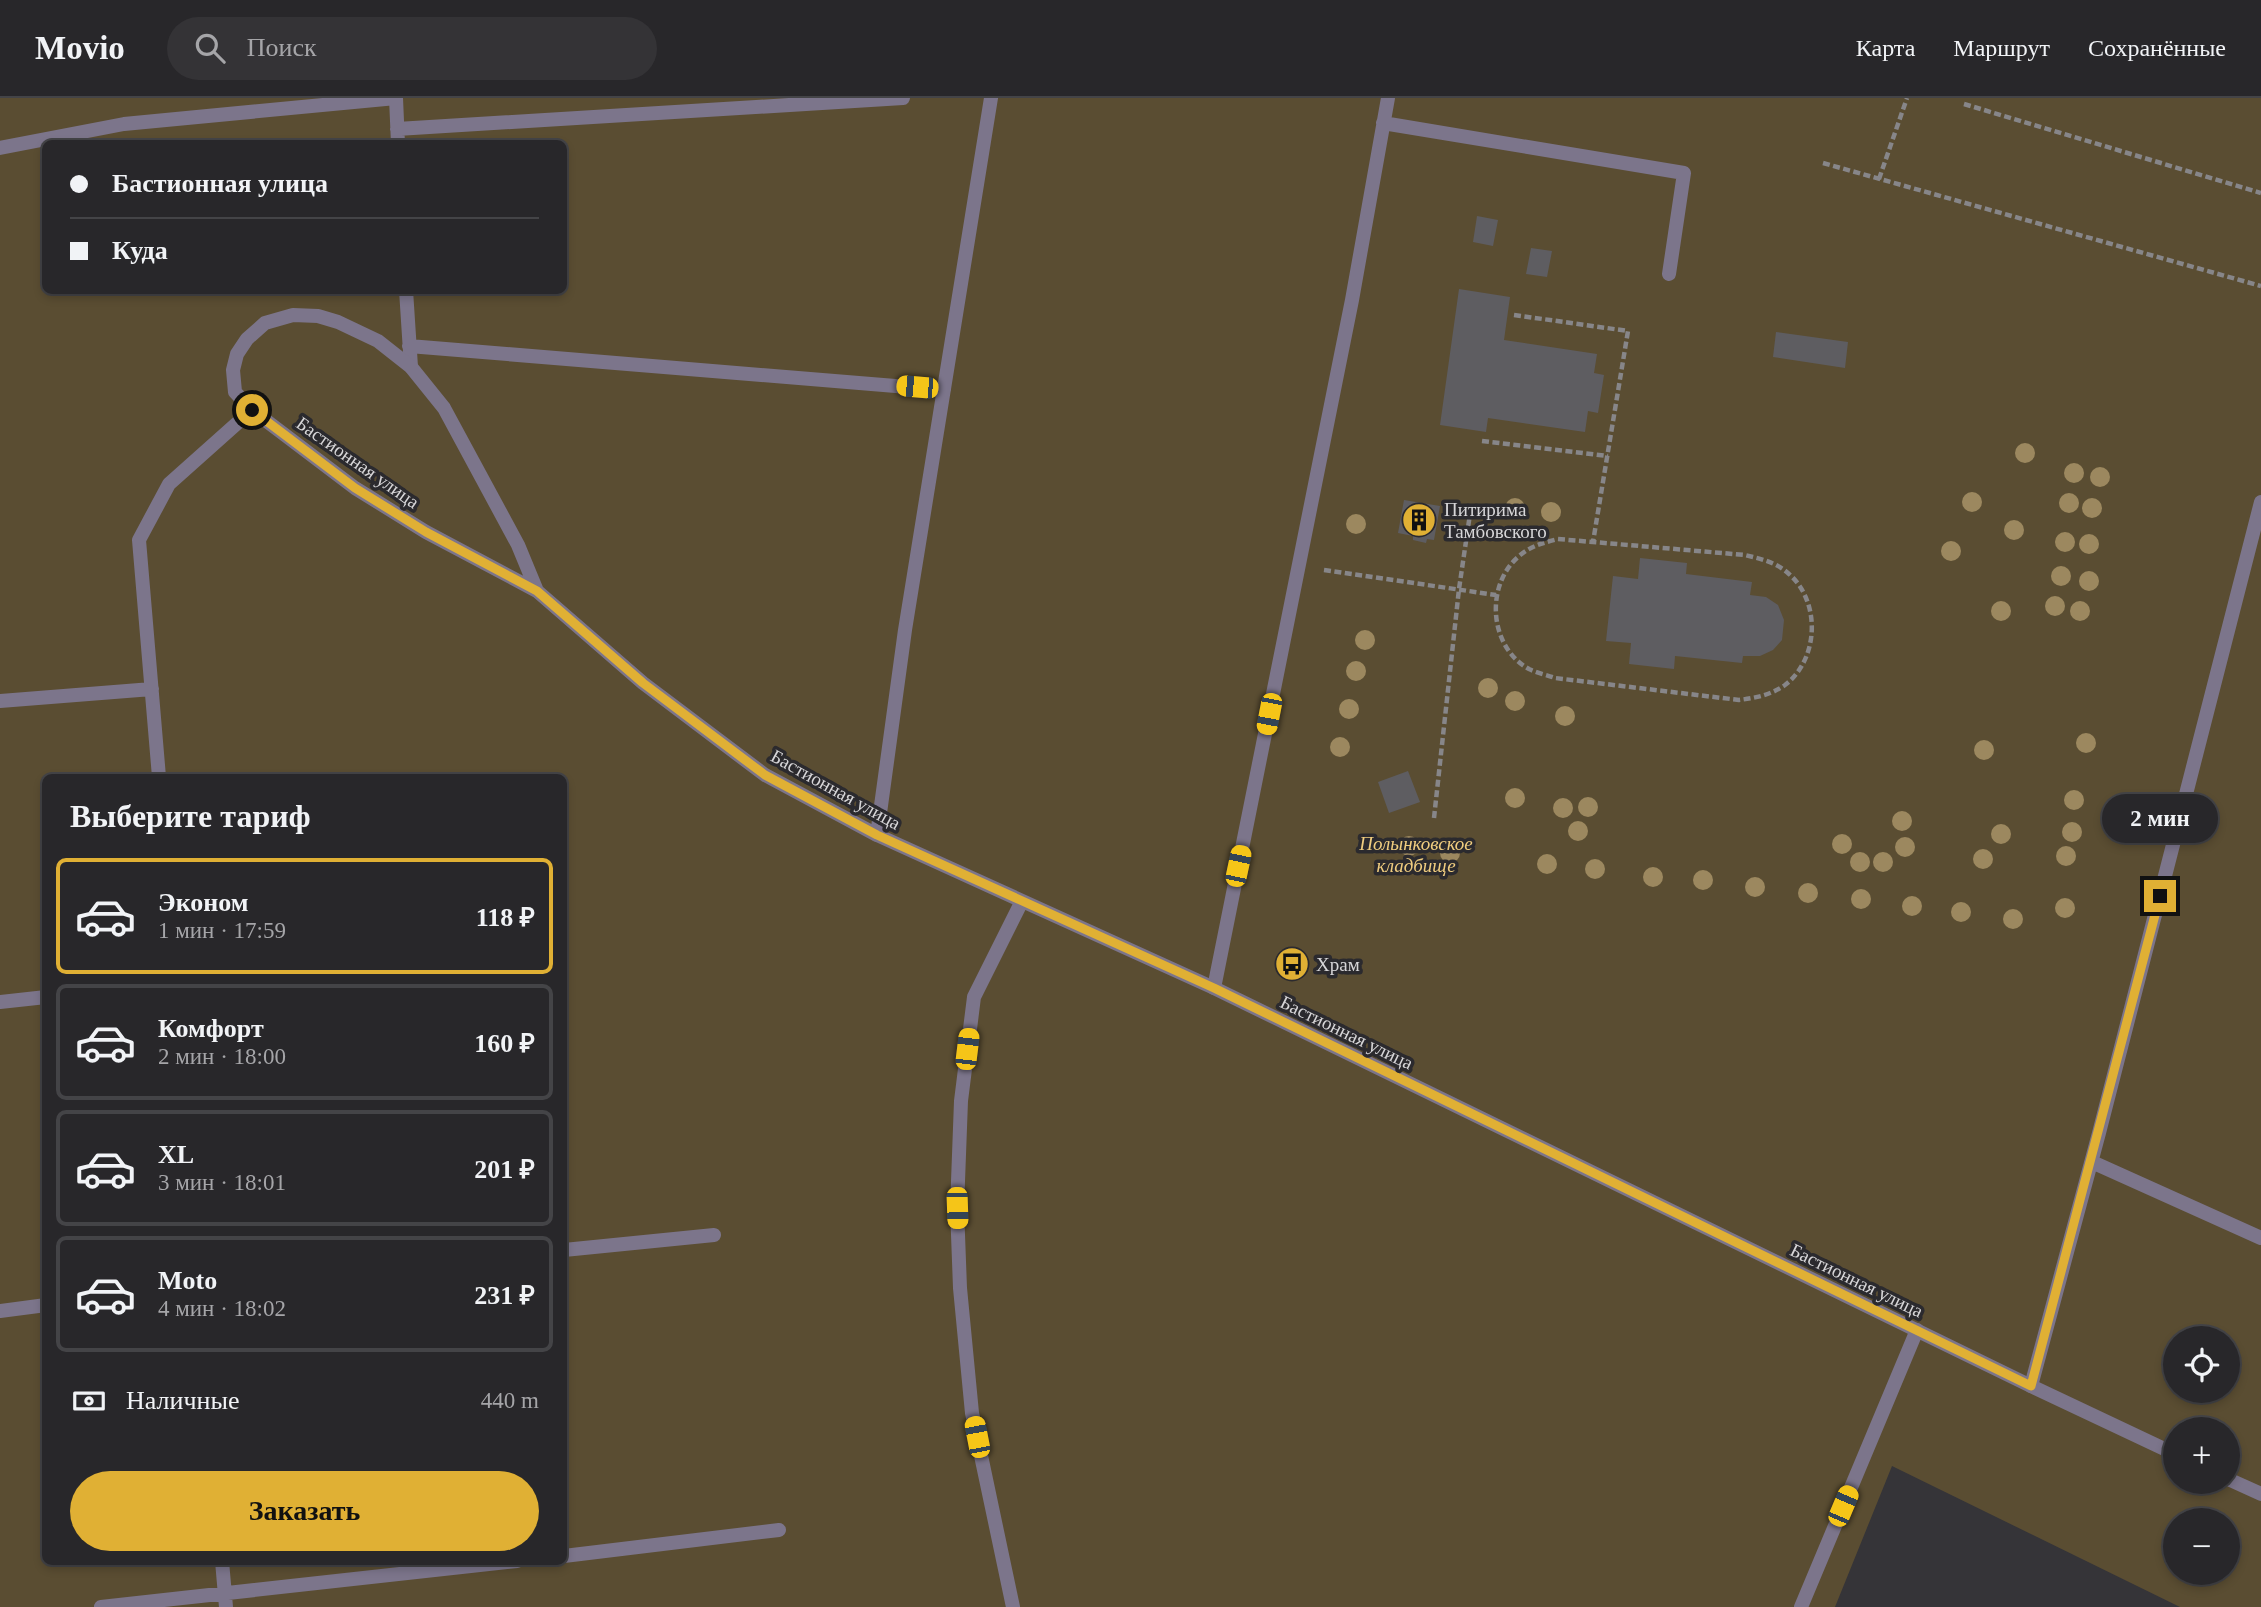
<!DOCTYPE html>
<html lang="ru">
<meta charset="utf-8">
<style>
body{margin:0;font-family:Georgia,serif;background:#343336;color:#f1f3f6;height:100vh;display:flex;flex-direction:column;font-size:26px;white-space:nowrap}
*{box-sizing:border-box;margin:0}
p{font-size:23px;color:#a5a5a8}
.icon{flex:none;width:38px;height:38px;fill:none;stroke:currentColor;stroke-width:2;stroke-linecap:round;stroke-linejoin:round}
.map{position:relative;flex:1;overflow:hidden}
.panel{position:absolute;left:42px;top:676px;width:525px;height:791px;display:flex;flex-direction:column;background:#28272a;border-radius:10px;box-shadow:0 4px 10px #0003,0 0 0 2px #444447}
.panel>*{flex:none}
.hud{position:absolute;left:42px;top:42px;width:525px;height:154px;border-radius:10px;box-shadow:0 4px 10px #0003,0 0 0 2px #444447;display:grid;align-content:center;height:154px;padding:0 28px;background:#28272a}
.controls{position:absolute;left:2163px;top:1228px;display:grid;gap:14px}
.controls a{display:grid;place-items:center;width:77px;height:77px;border-radius:50%;background:#28272a;box-shadow:0 4px 10px #0003,0 0 0 2px #444447;font-size:35px}
.end{position:absolute;width:32px;height:32px;margin:-16px;border:9px solid #e0b034;background:#111;box-shadow:0 0 0 4px #111}
.from{border-radius:50%}
.bubble{position:absolute;height:49px;border-radius:24px;background:#28272a;box-shadow:0 4px 10px #0003,0 0 0 2px #444447;font-size:23px;font-weight:700;line-height:49px;text-align:center}
.car{position:absolute;width:21px;height:42px;margin:-21px -10px;border-radius:9px;box-shadow:0 0 5px 2px #0007;background:linear-gradient(#f5c518 24%,#345 0 40%,#f5c518 0 76%,#345 0 86%,#f5c518 0)}
.hud b{display:flex;align-items:center;gap:24px;height:66px;font-size:26px}
.hud b+b{border-top:2px solid #444447}
.hud i{width:18px;height:18px;background:#f1f3f6}
ul{padding:0;list-style:none}
li{display:flex;align-items:center;gap:21px;height:116px;margin:0 14px 10px;padding:0 14px;border:4px solid #444447;border-radius:10px}
li div{flex:1}
li b{display:block;font-size:26px}
li em{font-style:normal;font-weight:700}
li.active{border-color:#e0b034}
li>.icon{width:63px;height:63px;stroke-width:1.5}
h2{padding:0 28px;font-size:32px;line-height:84px}
.pay{display:flex;align-items:center;gap:18px;height:77px;padding:0 28px;font-size:26px}
.pay p{margin-inline-start:auto}
.primary-button{display:flex;gap:14px;margin-top:auto;padding:14px 28px}
.primary-button a{flex:1;height:80px;border-radius:42px;background:#e0b034;color:#111;font-size:28px;font-weight:700;line-height:80px;text-align:center}
header{display:flex;align-items:center;gap:42px;box-sizing:border-box;height:98px;padding:0 35px;background:#28272a;border-bottom:2px solid #444447}
header strong{font-size:33px}
nav{display:flex;gap:38px;margin-inline-start:auto;font-size:24px}
.search{width:490px;height:63px;background:#343336;display:flex;align-items:center;gap:18px;box-sizing:border-box;padding:0 24px;border-radius:38px;color:#a5a5a8;font-size:26px}
.map>svg:first-child{display:block}
.green{fill:#5a4d32;fill-rule:evenodd}
.building{fill:#5e5d61}
.lines{fill:none;stroke-linecap:round;stroke-linejoin:round}
.path{stroke:#878689;stroke-width:4.5;stroke-dasharray:7 3.5;stroke-linecap:butt}
.service{stroke:#7c758b;stroke-width:14}
.tertiary{stroke:#7c758b;stroke-width:14}
.tree{fill:#9c885f}
.route{stroke:#e0b034;stroke-width:9}
.labels{text-anchor:middle;stroke-width:7;stroke-linejoin:round;paint-order:stroke}
.street-label{font-size:19px;fill:#d7d6d8;stroke:#2b2a2e}
.poi-label{font-size:19px;fill:#d7d6d8;stroke:#2b2a2e;text-anchor:start}
.park-label{font-size:19px;font-style:italic;fill:#f0cd7f;stroke:#2b2a2e}
</style>
<header>
<strong>Movio</strong>
<div class="search"><svg class="icon" aria-label="search" viewBox="0 0 24 24"><circle cx="10" cy="10" r="6"/><path d="M15 15l6 6"/></svg>Поиск</div>
<nav><a>Карта</a><a>Маршрут</a><a>Сохранённые</a></nav>
</header>
<div class="map">
<svg width="2261" height="1509" viewBox="0 0 2261 1509">
<rect width="100%" height="100%" fill="#353438"/>
<path class="green" d="M0,0H2261V1509H2180L1892,1368L1835,1509H0ZM46,46H564V192H46ZM46,679H564V1463H46ZM2175,1241H2228V1293H2175ZM2175,1332H2228V1384H2175ZM2175,1423H2228V1475H2175Z"/>
<path class="building" d="M1477,118L1498,122L1493,148L1473,144Z
M1531,150L1552,153L1547,179L1526,176Z
M1459,191L1510,199L1504,242L1597,256L1594,275L1604,277L1598,315L1588,313L1585,334L1488,320L1486,334L1440,327Z
M1776,234L1848,244L1845,270L1773,259Z
M1404,402L1440,408L1434,442L1427,441L1426,445L1413,442V438L1398,435Z
M1640,460L1687,465L1686,476L1752,484L1750,497L1766,499L1778,507L1784,522L1782,542L1773,552L1760,558H1743L1742,565L1675,558L1674,571L1629,566L1631,545L1606,543L1613,478L1638,481Z
M1408,673L1420,704L1389,715L1378,684Z"/>
<g class="lines">
<path class="path" d="M1964,6L2261,95
M1823,65L2261,188
M1879,81L1907,0
M1514,217L1628,233L1593,444
M1482,343L1608,358
M1558,441L1745,457C1761,461 1776,464 1789,476C1821,504 1819,561 1785,587C1771,597 1755,600 1739,602L1555,580C1547,577 1537,575 1529,571C1489,549 1485,488 1518,459C1530,448 1543,445 1558,441Z
M1324,472L1496,497
M1434,720L1459,491L1470,416"/>
<path class="service" d="M396,0L398,46
M1383,25L1684,75L1669,176
M397,31L903,0
M0,50L124,26L396,0
M406,192L411,269
M409,248L944,292
M0,603L152,591
M159,679L139,442L169,386L252,312
M877,737L905,532L991,0
M1214,890L1352,202L1388,0
M0,904L46,899
M2092,1064L2261,1140
M564,1152L714,1137
M0,1213L46,1207
M2031,1288L2099,1035L2261,404
M564,1458L779,1432
M222,1463L226,1509
M101,1509L517,1463
M1013,1509L972,1315L960,1190L957,1110L961,1003L974,899L1021,805
M1801,1509L1917,1232"/>
<path class="tertiary" d="M537,493L518,447L444,310L411,269L378,243L338,224L318,218L293,217L265,225L247,241L237,256L233,272L235,294L252,312L355,390L426,434L537,493L643,585L765,677L877,737L1214,890L2031,1288L2175,1356
M2228,1381L2261,1396"/>
</g>
<g class="tree">
<circle cx="2025" cy="355" r="10"/>
<circle cx="2074" cy="375" r="10"/>
<circle cx="2100" cy="379" r="10"/>
<circle cx="1972" cy="404" r="10"/>
<circle cx="2069" cy="405" r="10"/>
<circle cx="1515" cy="410" r="10"/>
<circle cx="2092" cy="410" r="10"/>
<circle cx="1551" cy="414" r="10"/>
<circle cx="1356" cy="426" r="10"/>
<circle cx="2014" cy="432" r="10"/>
<circle cx="2065" cy="444" r="10"/>
<circle cx="2089" cy="446" r="10"/>
<circle cx="1951" cy="453" r="10"/>
<circle cx="2061" cy="478" r="10"/>
<circle cx="2089" cy="483" r="10"/>
<circle cx="2055" cy="508" r="10"/>
<circle cx="2001" cy="513" r="10"/>
<circle cx="2080" cy="513" r="10"/>
<circle cx="1365" cy="542" r="10"/>
<circle cx="1356" cy="573" r="10"/>
<circle cx="1488" cy="590" r="10"/>
<circle cx="1515" cy="603" r="10"/>
<circle cx="1349" cy="611" r="10"/>
<circle cx="1565" cy="618" r="10"/>
<circle cx="2086" cy="645" r="10"/>
<circle cx="1340" cy="649" r="10"/>
<circle cx="1984" cy="652" r="10"/>
<circle cx="1515" cy="700" r="10"/>
<circle cx="2074" cy="702" r="10"/>
<circle cx="1588" cy="709" r="10"/>
<circle cx="1563" cy="710" r="10"/>
<circle cx="1902" cy="723" r="10"/>
<circle cx="1578" cy="733" r="10"/>
<circle cx="2072" cy="734" r="10"/>
<circle cx="2001" cy="736" r="10"/>
<circle cx="1842" cy="746" r="10"/>
<circle cx="1409" cy="748" r="10"/>
<circle cx="1905" cy="749" r="10"/>
<circle cx="1450" cy="755" r="10"/>
<circle cx="2066" cy="758" r="10"/>
<circle cx="1983" cy="761" r="10"/>
<circle cx="1860" cy="764" r="10"/>
<circle cx="1883" cy="764" r="10"/>
<circle cx="1547" cy="766" r="10"/>
<circle cx="1595" cy="771" r="10"/>
<circle cx="1653" cy="779" r="10"/>
<circle cx="1703" cy="782" r="10"/>
<circle cx="1755" cy="789" r="10"/>
<circle cx="1808" cy="795" r="10"/>
<circle cx="1861" cy="801" r="10"/>
<circle cx="1912" cy="808" r="10"/>
<circle cx="2065" cy="810" r="10"/>
<circle cx="1961" cy="814" r="10"/>
<circle cx="2013" cy="821" r="10"/>
</g>
<g class="lines">
<path class="route" d="M252,312L355,390L426,434L537,493L643,585L765,677L877,737L1214,890L2031,1288L2160,798"/>
</g>
<defs>
<g id="building-disc" transform="scale(1.75)"><circle r="9.5" fill="#e0b034" stroke="#2b2a2e"/><path d="M-4-6H4V6H1V3H-1V6H-4ZM-2.5-4.3h1.7v1.8h-1.7ZM.8-4.3h1.7v1.8H.8ZM-2.5-1h1.7V.8h-1.7ZM.8-1h1.7V.8H.8Z" fill="#111"/></g>
<g id="bus-disc" transform="scale(1.75)"><circle r="9.5" fill="#e0b034" stroke="#2b2a2e"/><path d="M-5-6H5V4H4V6H2V4H-2V6H-4V4H-5ZM-3.5-4V0h7V-4ZM-3.5 1.2v1.5H-2V1.2ZM2 1.2v1.5H3.5V1.2Z" fill="#111"/></g>
</defs>
<g fill-rule="evenodd">
<use href="#building-disc" x="1419" y="422"/>
<use href="#bus-disc" x="1292" y="866"/>
</g>
<g class="labels">
<g class="street-label">
<text transform="translate(358 364) rotate(35)" y="7">Бастионная улица</text>
<text transform="translate(836 691) rotate(29)" y="7">Бастионная улица</text>
<text transform="translate(1347 934) rotate(26)" y="7">Бастионная улица</text>
<text transform="translate(1857 1182) rotate(26)" y="7">Бастионная улица</text>
</g>
<g class="poi-label">
<text x="1444" y="418">Питирима<tspan x="1444" dy="22">Тамбовского</tspan></text>
<text x="1316" y="873">Храм</text>
</g>
<g class="park-label">
<text x="1416" y="752">Полынковское<tspan x="1416" dy="22">кладбище</tspan></text>
</g>
</g>
</svg>
<div class="controls">
<a><svg class="icon" aria-label="locate" viewBox="0 0 24 24"><circle cx="12" cy="12" r="6"/><path d="M12 2v4M12 18v4M2 12h4M18 12h4"/></svg></a>
<a>+</a>
<a>−</a>
</div>
<i class="end from" style="left:252px;top:312px"></i>
<i class="end" style="left:2160px;top:798px"></i>
<div class="bubble" style="left:2102px;top:696px;width:116px">2 мин</div>
<i class="car" style="left:917px;top:289px;rotate:275deg"></i>
<i class="car" style="left:1269px;top:616px;rotate:191deg"></i>
<i class="car" style="left:1238px;top:768px;rotate:12deg"></i>
<i class="car" style="left:967px;top:951px;rotate:7deg"></i>
<i class="car" style="left:957px;top:1110px;rotate:178deg"></i>
<i class="car" style="left:977px;top:1339px;rotate:349deg"></i>
<i class="car" style="left:1843px;top:1408px;rotate:23deg"></i>
<div class="hud">
<b><i class="from"></i>Бастионная улица</b>
<b><i></i>Куда</b>
</div>
<section class="panel">
<h2>Выберите тариф</h2>
<ul>
<li class="active"><svg class="icon" aria-label="car" viewBox="0 0 24 24"><path d="M5 17H2v-5l4-1 3-4h7l3 4 3 1v5h-3M9 17h6M6 11h13"/><circle cx="7" cy="17" r="2"/><circle cx="17" cy="17" r="2"/></svg><div><b>Эконом</b><p>1 мин · 17:59</p></div><em>118 ₽</em></li>
<li><svg class="icon" aria-label="car" viewBox="0 0 24 24"><path d="M5 17H2v-5l4-1 3-4h7l3 4 3 1v5h-3M9 17h6M6 11h13"/><circle cx="7" cy="17" r="2"/><circle cx="17" cy="17" r="2"/></svg><div><b>Комфорт</b><p>2 мин · 18:00</p></div><em>160 ₽</em></li>
<li><svg class="icon" aria-label="car" viewBox="0 0 24 24"><path d="M5 17H2v-5l4-1 3-4h7l3 4 3 1v5h-3M9 17h6M6 11h13"/><circle cx="7" cy="17" r="2"/><circle cx="17" cy="17" r="2"/></svg><div><b>XL</b><p>3 мин · 18:01</p></div><em>201 ₽</em></li>
<li><svg class="icon" aria-label="car" viewBox="0 0 24 24"><path d="M5 17H2v-5l4-1 3-4h7l3 4 3 1v5h-3M9 17h6M6 11h13"/><circle cx="7" cy="17" r="2"/><circle cx="17" cy="17" r="2"/></svg><div><b>Moto</b><p>4 мин · 18:02</p></div><em>231 ₽</em></li>
</ul>
<div class="pay"><svg class="icon" aria-label="cash" viewBox="0 0 24 24"><path d="M3 7h18v10H3z"/><circle cx="12" cy="12" r="2"/></svg>Наличные<p>440 m</p></div>
<div class="primary-button"><a>Заказать</a></div>
</section>
</div>
